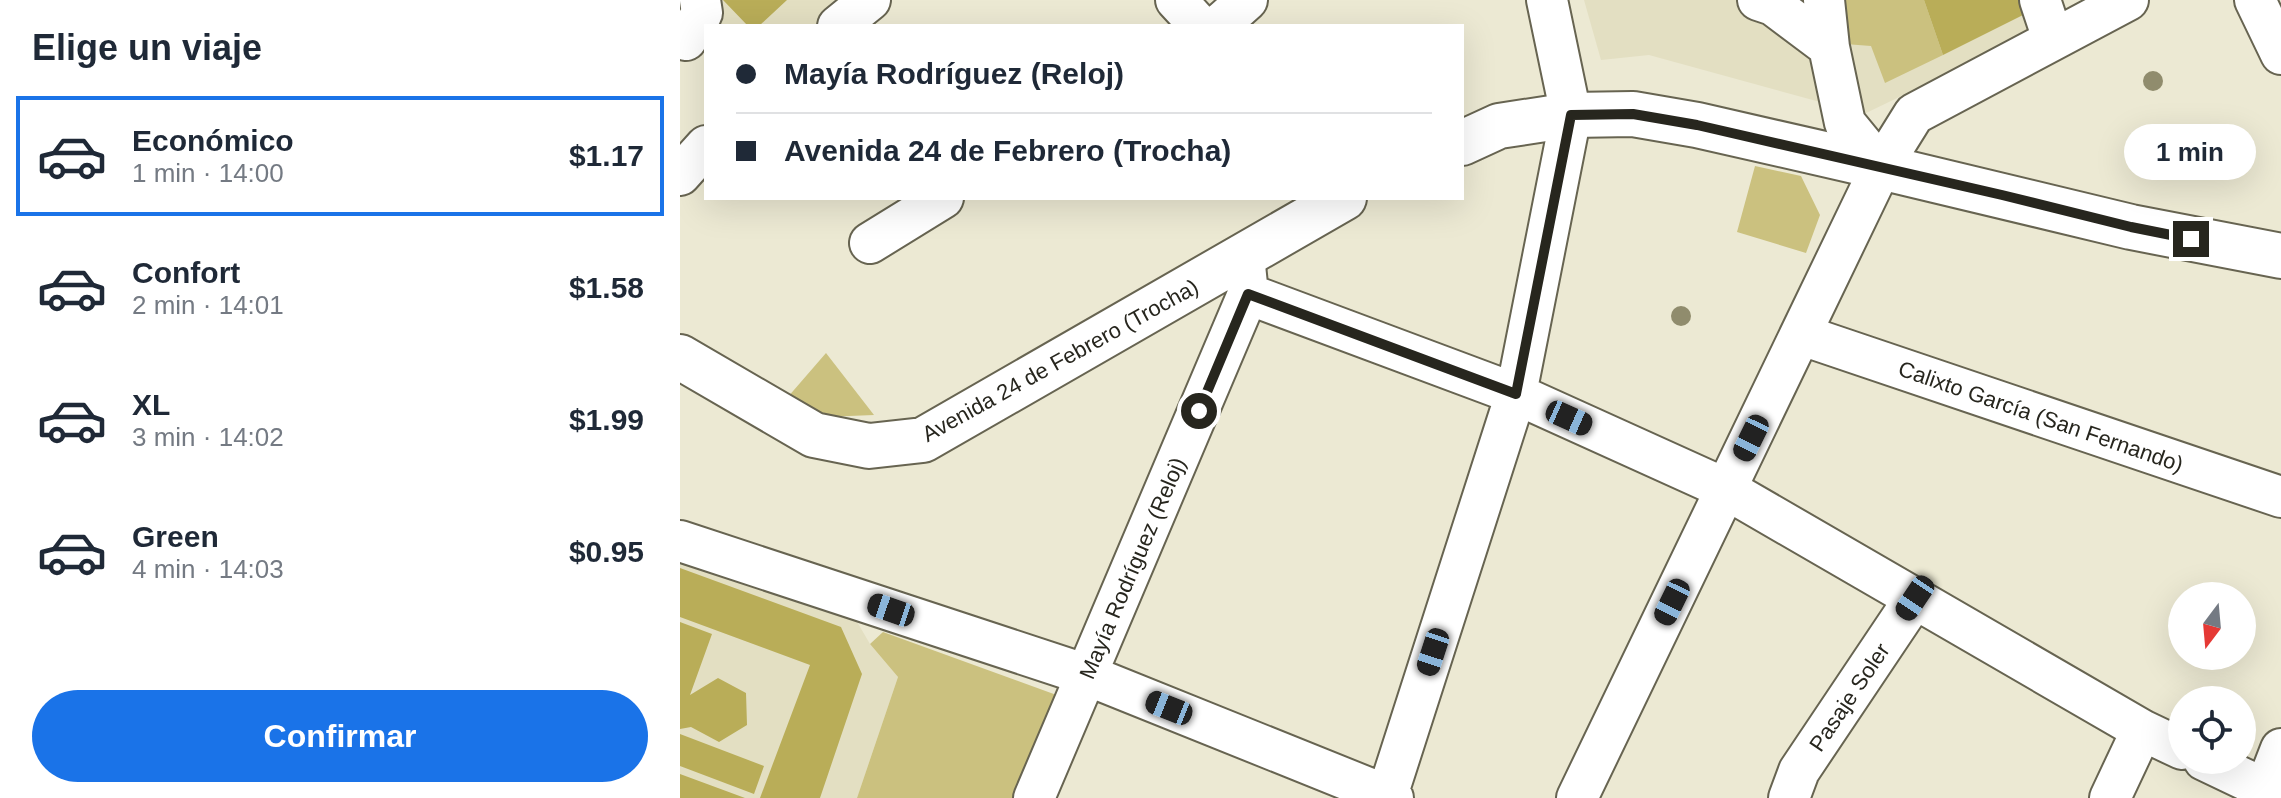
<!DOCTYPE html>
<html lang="es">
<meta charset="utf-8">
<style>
body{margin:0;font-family:Arial,sans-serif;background:#f2f2f3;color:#1f2937;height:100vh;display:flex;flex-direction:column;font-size:30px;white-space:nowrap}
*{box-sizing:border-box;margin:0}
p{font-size:26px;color:#747a83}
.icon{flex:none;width:44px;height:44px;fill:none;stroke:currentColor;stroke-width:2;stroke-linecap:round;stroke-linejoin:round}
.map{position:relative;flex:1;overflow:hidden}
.drawer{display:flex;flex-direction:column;background:#fff;width:680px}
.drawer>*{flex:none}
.guide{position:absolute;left:24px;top:24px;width:760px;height:176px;border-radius:0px;box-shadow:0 8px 32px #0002;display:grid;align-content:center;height:176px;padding:0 32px;background:#fff}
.needle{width:52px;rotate:196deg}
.fabs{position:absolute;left:1488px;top:582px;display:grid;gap:16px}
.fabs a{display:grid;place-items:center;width:88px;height:88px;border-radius:50%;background:#fff;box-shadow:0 8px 32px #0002;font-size:40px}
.end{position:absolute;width:36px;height:36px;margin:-18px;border:10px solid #27261e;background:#fff;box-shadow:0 0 0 4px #fff}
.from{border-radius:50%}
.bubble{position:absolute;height:56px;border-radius:28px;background:#fff;box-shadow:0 8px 32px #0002;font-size:26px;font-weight:700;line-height:56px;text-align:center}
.car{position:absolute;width:24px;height:48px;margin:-24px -12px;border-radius:10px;box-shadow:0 0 6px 2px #0007;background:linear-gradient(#222 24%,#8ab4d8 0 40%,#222 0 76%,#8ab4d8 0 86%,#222 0)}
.guide b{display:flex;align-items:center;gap:28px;height:76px;font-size:30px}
.guide b+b{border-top:2px solid #e0e1e3}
.guide i{width:20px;height:20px;background:#1f2937}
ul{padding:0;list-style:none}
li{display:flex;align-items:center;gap:24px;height:120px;margin:0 16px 12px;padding:0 16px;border:4px solid transparent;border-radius:0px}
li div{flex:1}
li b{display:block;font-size:30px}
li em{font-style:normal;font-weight:700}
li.on{border-color:#1a73e8}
li>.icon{width:72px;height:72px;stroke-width:1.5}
h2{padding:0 32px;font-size:36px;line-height:96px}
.button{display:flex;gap:16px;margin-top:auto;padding:16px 32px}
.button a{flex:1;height:92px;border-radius:48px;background:#1a73e8;color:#fff;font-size:32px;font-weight:700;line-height:92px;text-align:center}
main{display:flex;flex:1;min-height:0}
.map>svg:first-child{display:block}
.built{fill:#e3dfc2}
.green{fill:#cbc17f}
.building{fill:#b9ad58}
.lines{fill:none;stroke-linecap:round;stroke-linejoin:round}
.minor-casing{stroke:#676451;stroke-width:44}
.major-casing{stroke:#676451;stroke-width:48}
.minor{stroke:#fff;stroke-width:40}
.major{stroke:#fff;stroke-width:44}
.tree{fill:#908c6d}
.route{stroke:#27261e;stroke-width:10}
.labels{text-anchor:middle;stroke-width:7;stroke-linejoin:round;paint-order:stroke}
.street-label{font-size:22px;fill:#27261e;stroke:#fff}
</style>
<main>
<section class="drawer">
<h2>Elige un viaje</h2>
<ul>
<li class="on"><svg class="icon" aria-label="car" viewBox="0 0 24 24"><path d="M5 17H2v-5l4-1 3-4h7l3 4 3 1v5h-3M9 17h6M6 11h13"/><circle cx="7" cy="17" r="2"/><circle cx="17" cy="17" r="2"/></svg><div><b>Económico</b><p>1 min · 14:00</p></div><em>$1.17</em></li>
<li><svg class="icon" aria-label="car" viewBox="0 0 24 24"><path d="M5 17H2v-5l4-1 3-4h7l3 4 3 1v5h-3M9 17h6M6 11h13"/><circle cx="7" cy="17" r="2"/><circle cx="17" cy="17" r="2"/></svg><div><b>Confort</b><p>2 min · 14:01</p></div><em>$1.58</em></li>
<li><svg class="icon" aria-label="car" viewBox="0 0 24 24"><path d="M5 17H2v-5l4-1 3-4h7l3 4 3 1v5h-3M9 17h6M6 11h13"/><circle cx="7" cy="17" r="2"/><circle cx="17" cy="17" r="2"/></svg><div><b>XL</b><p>3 min · 14:02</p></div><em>$1.99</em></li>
<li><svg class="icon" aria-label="car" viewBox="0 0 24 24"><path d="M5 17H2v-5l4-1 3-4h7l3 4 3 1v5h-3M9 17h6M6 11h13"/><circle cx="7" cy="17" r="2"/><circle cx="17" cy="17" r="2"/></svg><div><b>Green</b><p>4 min · 14:03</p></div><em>$0.95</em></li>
</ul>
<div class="button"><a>Confirmar</a></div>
</section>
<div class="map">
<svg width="1601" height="798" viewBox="0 0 1601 798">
<rect width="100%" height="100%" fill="#ece9d3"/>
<path class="built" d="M0,0H168L136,26H26V32L0,9Z
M904,0H1342L1352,33L1184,114L969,55L921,60Z
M0,555L176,620L190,644L218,677L177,798H0Z"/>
<path class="green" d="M1162,0H1244L1263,55L1205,83L1191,46L1165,44Z
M1075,166L1121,176L1140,215L1126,253L1057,232Z
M146,353L194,415L144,417L107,398Z
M203,632L382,697L336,798H177L218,677L190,644Z"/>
<path class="building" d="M43,0H107L79,26H68Z
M1244,0H1340L1345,14L1263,55Z
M0,568L161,627L182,674L140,798H80L130,665L0,617Z
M0,622L32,634L10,695L38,678L66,693L67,725L39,742L11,727L0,729Z
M0,734L84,766L74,794L0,766Z
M0,774L65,798H0Z"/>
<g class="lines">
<g class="minor-casing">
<path id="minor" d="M496,0L520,26
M1078,0L1093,5L1149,47
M1144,0L1149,47L1165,123L1201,167
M1360,0L1373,39
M1575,0L1601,54
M158,26L190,0
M538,26L567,0
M6,40L22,13L20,0
M0,175L26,146
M190,243L263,198
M564,256L568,294L836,394L1046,489L1462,730L1502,749
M1122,335L1601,497
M0,541L407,675L713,798
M1524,760L1585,789L1601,794
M707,796L836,394L891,115L867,0
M354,798L568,294
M897,798L1201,167L1234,114L1448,0
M1109,798L1119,771L1235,598
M1430,798L1462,730
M1582,798L1601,749"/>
</g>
<g class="major-casing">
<path id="major" d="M782,143L819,126L891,115L953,114L1017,125L1201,167L1451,227L1601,256
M0,357L134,435L189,446L243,440L664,198"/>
</g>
<use href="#minor" class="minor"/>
<use href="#major" class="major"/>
</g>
<g class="tree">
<circle cx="1473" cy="81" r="10"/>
<circle cx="1001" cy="316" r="10"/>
</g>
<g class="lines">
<path class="route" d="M519,411L568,294L836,394L891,115L953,114L1017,125L1322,195L1451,227L1511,239"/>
</g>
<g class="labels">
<g class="street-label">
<text transform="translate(380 360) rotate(-29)" y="8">Avenida 24 de Febrero (Trocha)</text>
<text transform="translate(1361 416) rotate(19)" y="8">Calixto García (San Fernando)</text>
<text transform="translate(452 568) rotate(-67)" y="8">Mayía Rodríguez (Reloj)</text>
<text transform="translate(1169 697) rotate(-56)" y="8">Pasaje Soler</text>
</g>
</g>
</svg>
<div class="fabs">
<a><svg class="needle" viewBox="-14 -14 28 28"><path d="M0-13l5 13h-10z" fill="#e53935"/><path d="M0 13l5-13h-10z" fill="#747a83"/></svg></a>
<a><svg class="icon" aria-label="locate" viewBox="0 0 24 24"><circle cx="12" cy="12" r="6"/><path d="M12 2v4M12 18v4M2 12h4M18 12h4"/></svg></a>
</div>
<i class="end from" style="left:519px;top:411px"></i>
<i class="end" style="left:1511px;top:239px"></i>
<div class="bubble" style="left:1444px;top:124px;width:132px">1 min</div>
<i class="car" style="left:889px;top:418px;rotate:114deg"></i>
<i class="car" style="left:1071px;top:438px;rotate:206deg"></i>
<i class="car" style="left:1235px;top:598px;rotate:214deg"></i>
<i class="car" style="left:992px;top:602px;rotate:206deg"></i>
<i class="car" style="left:211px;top:610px;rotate:289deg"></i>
<i class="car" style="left:753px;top:652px;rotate:198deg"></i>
<i class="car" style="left:489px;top:708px;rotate:292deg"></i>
<div class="guide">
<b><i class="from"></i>Mayía Rodríguez (Reloj)</b>
<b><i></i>Avenida 24 de Febrero (Trocha)</b>
</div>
</div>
</main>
